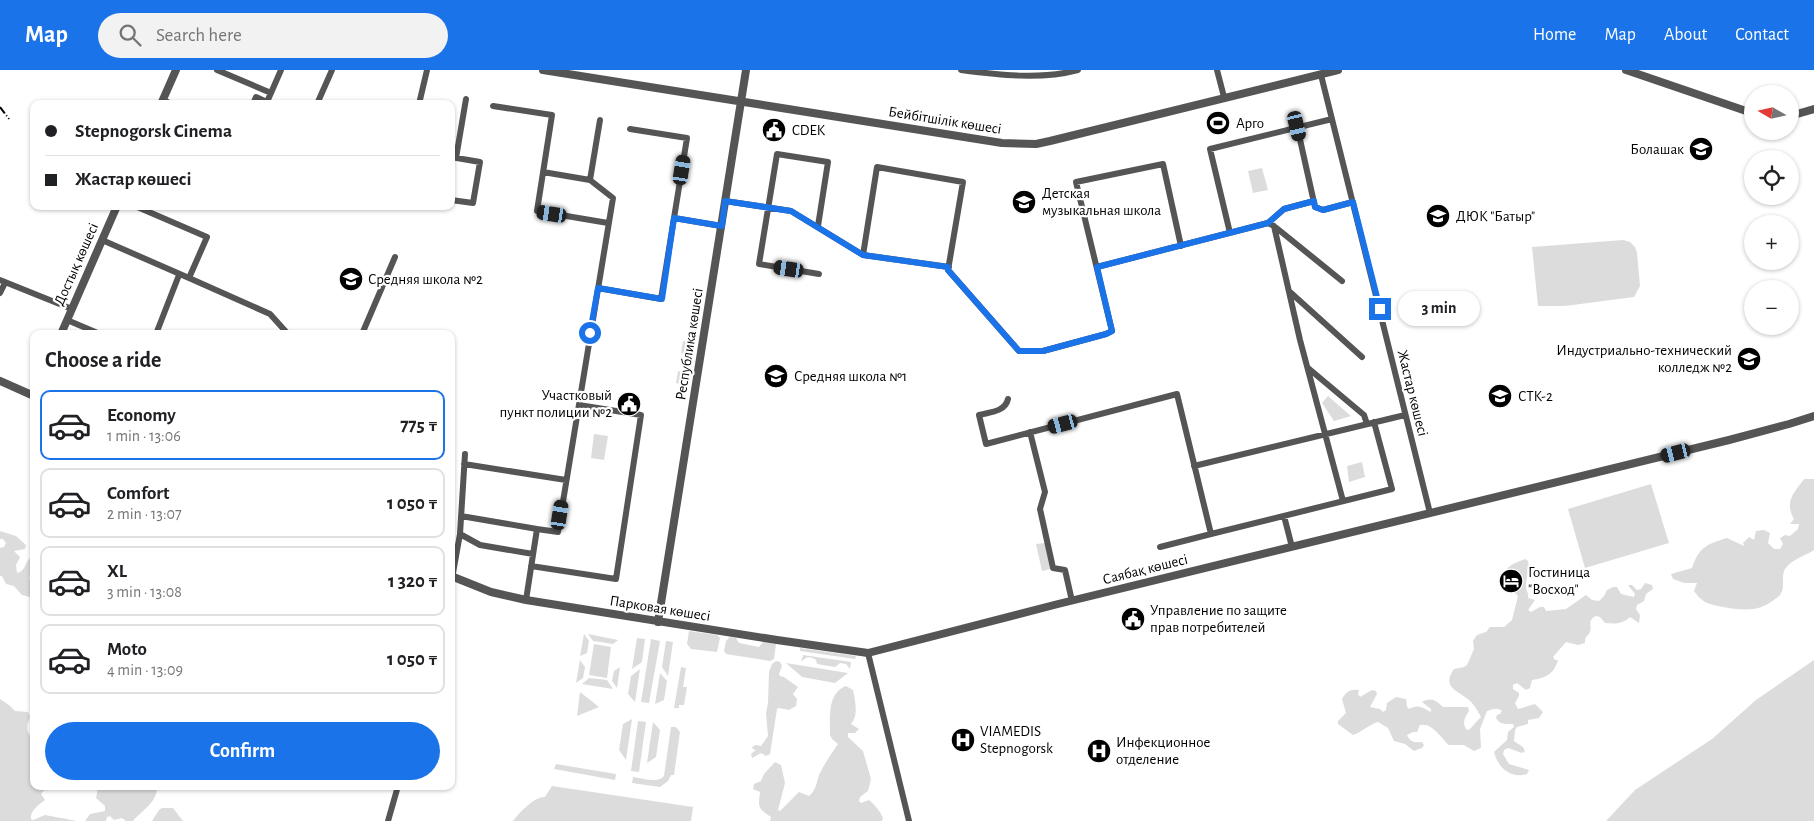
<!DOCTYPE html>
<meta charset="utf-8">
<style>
body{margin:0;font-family:"Alegreya Sans",sans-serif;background:#f2f2f2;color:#202124;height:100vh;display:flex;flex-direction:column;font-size:19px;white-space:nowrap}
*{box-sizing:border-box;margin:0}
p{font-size:16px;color:#757577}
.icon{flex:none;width:28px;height:28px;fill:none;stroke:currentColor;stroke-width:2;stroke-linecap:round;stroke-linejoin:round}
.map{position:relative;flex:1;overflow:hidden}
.side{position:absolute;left:30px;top:260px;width:425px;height:460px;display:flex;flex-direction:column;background:#fff;border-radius:10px;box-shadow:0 1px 4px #0004}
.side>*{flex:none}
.hud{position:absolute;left:30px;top:30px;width:425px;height:110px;border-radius:10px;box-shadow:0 1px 4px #0004;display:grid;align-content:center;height:110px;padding:0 15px;background:#fff}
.needle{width:32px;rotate:279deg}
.fabs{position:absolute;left:1744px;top:15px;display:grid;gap:10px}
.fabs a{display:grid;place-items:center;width:55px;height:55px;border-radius:50%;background:#fff;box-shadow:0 1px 4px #0004;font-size:25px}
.end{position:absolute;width:22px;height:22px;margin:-11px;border:6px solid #1a73e8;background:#fff;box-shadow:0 0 0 2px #fff}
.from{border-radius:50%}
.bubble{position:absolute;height:35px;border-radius:18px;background:#fff;box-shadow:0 1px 4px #0004;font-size:16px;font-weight:700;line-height:35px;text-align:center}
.car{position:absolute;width:15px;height:30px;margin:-15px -8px;border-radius:6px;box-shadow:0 0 4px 1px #0007;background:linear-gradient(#222 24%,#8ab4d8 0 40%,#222 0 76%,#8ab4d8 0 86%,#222 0)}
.hud b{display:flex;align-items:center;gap:18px;height:48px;font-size:19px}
.hud b+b{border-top:1px solid #e0e0e0}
.hud i{width:12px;height:12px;background:#202124}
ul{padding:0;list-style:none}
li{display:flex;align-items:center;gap:15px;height:70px;margin:0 10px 8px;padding:0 5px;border:2px solid #e0e0e0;border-radius:10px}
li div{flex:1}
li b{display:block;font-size:19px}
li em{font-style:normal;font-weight:700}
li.active{border-color:#1a73e8}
li>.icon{width:45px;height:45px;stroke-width:1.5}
h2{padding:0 15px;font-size:22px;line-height:60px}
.button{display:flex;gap:10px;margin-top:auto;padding:10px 15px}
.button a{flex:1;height:58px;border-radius:30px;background:#1a73e8;color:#fff;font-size:20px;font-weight:700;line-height:58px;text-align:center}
header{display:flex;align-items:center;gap:30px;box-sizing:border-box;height:70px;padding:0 25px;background:#1a73e8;color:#fff}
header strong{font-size:24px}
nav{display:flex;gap:28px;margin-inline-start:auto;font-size:18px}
.search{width:350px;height:45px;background:#f2f2f2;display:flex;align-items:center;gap:12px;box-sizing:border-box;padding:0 18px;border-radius:28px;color:#757577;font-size:19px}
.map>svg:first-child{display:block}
.green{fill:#dcdcdc}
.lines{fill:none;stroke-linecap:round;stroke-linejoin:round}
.minor{stroke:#555;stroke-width:6}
.tertiary{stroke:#555;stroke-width:8}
.rail{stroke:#000;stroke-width:2;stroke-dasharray:8 2.5 1 2.5;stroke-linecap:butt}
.route{stroke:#1a73e8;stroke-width:6}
.labels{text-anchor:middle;stroke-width:4.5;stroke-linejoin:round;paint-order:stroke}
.street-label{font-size:15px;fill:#000;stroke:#fff}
.poi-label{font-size:15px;fill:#000;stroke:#fff;text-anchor:start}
</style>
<header>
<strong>Map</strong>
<div class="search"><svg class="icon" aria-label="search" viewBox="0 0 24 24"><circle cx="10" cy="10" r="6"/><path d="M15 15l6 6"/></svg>Search here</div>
<nav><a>Home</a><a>Map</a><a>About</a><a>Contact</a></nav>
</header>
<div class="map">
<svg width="1814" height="751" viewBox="0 0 1814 751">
<rect width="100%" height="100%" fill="#fff"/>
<path class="green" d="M1262,98L1268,120L1253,123L1248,101Z
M1623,170L1630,172L1635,177L1637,183L1640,216L1634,227L1565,236H1538L1532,177Z
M683,271L691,272L689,284L681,283Z
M678,301L686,303L685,315L676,313Z
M1328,326L1351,346L1334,351L1322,333Z
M594,364L608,366L604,390L591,388Z
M1362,392L1365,407L1349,412L1347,396Z
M1804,409H1814V480C1805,486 1792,489 1785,499C1780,508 1787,519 1778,527C1773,531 1763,537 1758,538C1745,542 1716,537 1705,532C1700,529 1697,525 1694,521L1697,513H1684L1673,509L1671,504L1692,498C1699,477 1707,474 1727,468L1744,476L1743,473L1749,467L1754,470L1756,461L1764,460L1770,463L1768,473L1774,479H1780L1783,474L1780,468L1785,465L1790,466L1798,459L1799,454H1790L1794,449C1784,431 1794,423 1804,409Z
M1651,414L1669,473L1585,498L1568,439Z
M0,461L16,466L26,475L25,479L14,481L20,487L16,495L17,503C26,501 24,493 30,488L34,490V503L30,505L29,509L34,511V528L22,525L14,516L6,514L2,506H0V478L4,477L6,473L3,469H0Z
M1045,473L1050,499L1042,501L1036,474Z
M1525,489L1528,491C1530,500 1526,507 1526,516C1526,521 1529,523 1528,528L1535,530L1528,540L1531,542L1540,537H1544L1546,541L1566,539L1586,525L1592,530L1599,531L1604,526L1607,520L1613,517H1617L1621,524L1634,527L1635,524L1628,515H1632L1637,520L1641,519L1645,513L1652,515L1653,519L1646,524L1644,531L1637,535L1636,539L1640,545L1639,553L1630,547C1622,554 1616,554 1605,553L1600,547L1596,546C1587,550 1592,555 1590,562C1589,565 1586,566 1585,569V573L1578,575L1566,572L1553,587L1555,590H1558C1554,604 1546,608 1532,610L1530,618L1526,620L1517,613L1513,615V619L1519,623V626L1515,633L1518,639L1535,634L1543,642L1539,648L1528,650V654L1517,657L1515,660L1514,671L1523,677L1525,681L1522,683L1508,678L1504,680L1503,684L1509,694L1529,700L1527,704C1511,709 1498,698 1494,682L1507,670L1508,662L1514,657L1513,654C1505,654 1500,655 1496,648L1497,645L1500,644L1502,641C1497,637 1493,639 1487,641L1480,659L1481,678L1474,681L1464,675H1449C1441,668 1432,652 1420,655L1417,662H1413L1407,665C1410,672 1415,673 1422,672L1424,675L1422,678L1414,681L1405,674L1394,671L1388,658L1378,652C1368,655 1362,662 1353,665L1338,654V651L1346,643L1342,629C1346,622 1350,619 1359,620L1358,624L1360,627L1372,620L1376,621L1377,624L1370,637L1380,639L1383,642L1386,640L1387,633L1396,627L1406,629L1407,637L1409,639C1419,634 1421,637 1431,642V639L1422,632C1432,627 1435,630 1443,637H1468L1469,641C1465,647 1462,652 1466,659L1469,660L1481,647C1478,642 1476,637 1472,633C1464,622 1439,620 1454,599L1464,597L1467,595L1474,579L1473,571L1477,565L1486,562L1490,557H1504L1512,550L1518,526C1515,522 1512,522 1509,518C1505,515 1505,511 1505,507C1505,495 1516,493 1525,489Z
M689,561L717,565L720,568L717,582L691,579L687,574Z
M584,564L589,571L587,583L580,586Z
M588,564L618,570L613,574L593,571Z
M730,567L736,568L739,573L759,577L763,572L776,574L774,589L770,591L726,584L724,581L726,571Z
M637,568L645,569L642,592L632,599Z
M651,569L660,571L649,633L641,632Z
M666,571L673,572L668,606L662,597Z
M594,574L611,577L607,608L589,605Z
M800,578L856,586L855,589L800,581Z
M803,585L851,592L850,599L846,594L840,593L835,597L817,594L816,590C811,586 806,586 801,592Z
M580,590L585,597L583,608L576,613Z
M1814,590V751H1606L1635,720L1712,669L1756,630Z
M776,591L780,592L782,596L779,604L780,606L784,607L798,617L793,624L797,629L796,636L789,640L779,638L777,639L770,684L766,686L761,683L752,688L751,684L756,680L753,679L752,677L756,675L761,676L768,666L766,643L768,633L769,602L772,594Z
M786,593L848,603L835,613L802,607Z
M620,597L617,618L612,611L614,601Z
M681,597L686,598L683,617H687L684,635H679V638H674Z
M640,599L635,632L628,624L631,606Z
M660,603L667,611L664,630L655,634Z
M589,608L607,610L613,619L582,614Z
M846,616L853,620C855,631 859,645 851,654L859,659L855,663H848V667L863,681L871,709L868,721L860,727L859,731L861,733L869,730C875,735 880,741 883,748L882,751H770L771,747C758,738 758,738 760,722L753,719L754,714L761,711L764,704L775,692L781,695L785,713L778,740L780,741L799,722L809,726C818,719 816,709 821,701C826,691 832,683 838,674L832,669L830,665C830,648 827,623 846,616Z
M580,622L599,637L577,646Z
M0,629L9,635L15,641L28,642L30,647C23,663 31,662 34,676C36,688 34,704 34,716H45L46,718L41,724L45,730C39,735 30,740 31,749L33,750L45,745L77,751H0Z
M632,649L626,690L619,680L623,654Z
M638,651L646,652L639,702L631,701Z
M653,652L660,660L656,687L647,693Z
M671,657H676L680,662L674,705H671L668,711L660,717L632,713L633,707C643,708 657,714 664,706Z
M556,694L616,704L615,710L554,699Z
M89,716H157C158,732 142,740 133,751H126L122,748L114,750L110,746L107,747L106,751H85L90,744L105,741V736L96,728L98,718Z
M552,716L693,737L691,751H513C520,742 535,726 545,727Z
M162,738H173L183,751H152L159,740Z"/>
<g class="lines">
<path class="minor" d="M217,0L271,23
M961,0C1000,5 1040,10 1078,0
M1217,0L1224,27
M1321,5L1430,443
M163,30L172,34
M267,32L281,0
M253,34L256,27L271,34
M317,34L332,0
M419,34L427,0
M493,36L552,45L537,141L608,153
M1297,56L1315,137L1323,140L1353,132
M630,59L687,68L674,148
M451,87L480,92L473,133L451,130
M456,88L466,29
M590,110L600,50
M725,131L791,141L863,185L949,197
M135,136L207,167L189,208L270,244L288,264
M1268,153L1274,156L1300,270L1343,431
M818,156L828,92L777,84L759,194L819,204
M1274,156L1342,211
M1230,163L1210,79L1332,49
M102,170L189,208
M863,185L877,97L963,112L948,200L1019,281H1043L1106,264L1112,261L1076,112L1163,94L1181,176
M1097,197L1268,153L1284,139L1314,131
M0,210L72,239
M598,218L661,229L674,148L721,156
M1290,222L1362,287
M0,223L5,213
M67,250L100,264
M156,264L179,205
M362,264L395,187
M1308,298L1364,345L1367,354
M1008,329C1005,342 990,342 979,345L986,374L1177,324L1211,464L1392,419L1374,352
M1030,362L1045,422L1040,439L1053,498L1065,500L1072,531
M464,394L566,410
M1194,396L1405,345
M461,446L537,459
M1284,446L1292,477
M460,464L480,475L533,484
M1160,477L1211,464
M531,496L616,509L641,345L579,335
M451,514L460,464L465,384
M526,530L537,459L558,462L613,128L590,110L543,102
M868,583L909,751
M388,751L398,716"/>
<path class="tertiary" d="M543,0L1002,73L1036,74L1050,71L1338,0
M1626,0L1752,43
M161,34L176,0
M1790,46L1814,39
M61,264L117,136
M0,311L34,326
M451,506L491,522L526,530L777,570L868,583L1058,534L1729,370L1789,354L1814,346
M658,552L746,0"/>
<path class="rail" d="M0,37L9,49"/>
</g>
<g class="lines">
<path class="route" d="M590,263L598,218L662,229L674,148L722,156L725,131L791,141L863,185L948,197V200L1019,281H1043L1106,264L1112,261L1097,197L1268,153L1284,139L1314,131L1315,137L1323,140L1353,132L1380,239"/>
</g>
<defs>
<g id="stadium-disc" transform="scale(1.25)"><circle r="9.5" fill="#000" stroke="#fff"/><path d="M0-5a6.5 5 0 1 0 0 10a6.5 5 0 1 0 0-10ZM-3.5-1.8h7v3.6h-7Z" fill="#fff"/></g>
<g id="civic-disc" transform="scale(1.25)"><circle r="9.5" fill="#000" stroke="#fff"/><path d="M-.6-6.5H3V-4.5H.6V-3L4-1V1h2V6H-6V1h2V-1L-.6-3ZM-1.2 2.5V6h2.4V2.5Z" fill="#fff"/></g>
<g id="university-disc" transform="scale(1.25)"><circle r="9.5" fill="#000" stroke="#fff"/><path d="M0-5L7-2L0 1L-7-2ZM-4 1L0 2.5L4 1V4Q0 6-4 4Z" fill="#fff"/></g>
<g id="school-disc" transform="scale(1.25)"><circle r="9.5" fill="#000" stroke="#fff"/><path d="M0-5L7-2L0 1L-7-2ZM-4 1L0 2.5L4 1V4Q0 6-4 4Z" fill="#fff"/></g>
<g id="hotel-disc" transform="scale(1.25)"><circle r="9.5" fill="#000" stroke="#fff"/><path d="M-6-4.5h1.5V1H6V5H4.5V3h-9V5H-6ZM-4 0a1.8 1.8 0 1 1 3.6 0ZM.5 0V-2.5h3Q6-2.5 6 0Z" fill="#fff"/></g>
<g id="hospital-disc" transform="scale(1.25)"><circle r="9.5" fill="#000" stroke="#fff"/><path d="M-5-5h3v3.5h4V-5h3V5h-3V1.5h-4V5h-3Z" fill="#fff"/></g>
</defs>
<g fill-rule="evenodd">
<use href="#stadium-disc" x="1218" y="53"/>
<use href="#civic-disc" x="774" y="60"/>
<use href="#university-disc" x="1701" y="79"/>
<use href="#school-disc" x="1024" y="132"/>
<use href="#school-disc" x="1438" y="146"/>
<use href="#school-disc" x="351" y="209"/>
<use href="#university-disc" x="1749" y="289"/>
<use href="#school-disc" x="776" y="306"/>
<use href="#university-disc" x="1500" y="326"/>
<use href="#civic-disc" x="629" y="334"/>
<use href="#hotel-disc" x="1511" y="511"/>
<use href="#civic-disc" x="1133" y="549"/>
<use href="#hospital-disc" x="963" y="670"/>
<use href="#hospital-disc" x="1099" y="681"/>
</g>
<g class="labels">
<g class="street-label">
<text transform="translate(945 50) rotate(9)" y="5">Бейбітшілік көшесі</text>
<text transform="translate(76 194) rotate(-66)" y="5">Достық көшесі</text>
<text transform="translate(689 274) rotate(-81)" y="5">Республика көшесі</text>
<text transform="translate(1413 323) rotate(76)" y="5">Жастар көшесі</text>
<text transform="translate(1145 499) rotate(-14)" y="5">Саябақ көшесі</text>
<text transform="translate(660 538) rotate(9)" y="5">Парковая көшесі</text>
</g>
<g class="poi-label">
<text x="1236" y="58">Арго</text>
<text x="792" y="65">CDEK</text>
<text x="1684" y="84" text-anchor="end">Болашак</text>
<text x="1042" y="128">Детская<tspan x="1042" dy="17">музыкальная школа</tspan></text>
<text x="1456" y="151">ДЮК "Батыр"</text>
<text x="368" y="214">Средняя школа №2</text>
<text x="1732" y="285" text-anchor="end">Индустриально-технический<tspan x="1732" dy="17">колледж №2</tspan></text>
<text x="794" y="311">Средняя школа №1</text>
<text x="612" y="330" text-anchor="end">Участковый<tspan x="612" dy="17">пункт полиции №2</tspan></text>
<text x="1518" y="331">СТК-2</text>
<text x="1528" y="507">Гостиница<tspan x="1528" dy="17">"Восход"</tspan></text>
<text x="1150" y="545">Управление по защите<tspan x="1150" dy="17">прав потребителей</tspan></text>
<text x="980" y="666">VIAMEDIS<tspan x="980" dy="17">Stepnogorsk</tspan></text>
<text x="1116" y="677">Инфекционное<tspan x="1116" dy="17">отделение</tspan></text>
</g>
</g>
</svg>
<div class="fabs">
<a><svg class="needle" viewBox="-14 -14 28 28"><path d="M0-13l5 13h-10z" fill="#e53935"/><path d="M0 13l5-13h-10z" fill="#757577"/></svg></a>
<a><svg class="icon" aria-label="locate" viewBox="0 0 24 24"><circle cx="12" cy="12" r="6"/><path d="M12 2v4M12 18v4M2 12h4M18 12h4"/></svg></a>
<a>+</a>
<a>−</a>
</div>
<i class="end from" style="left:590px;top:263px"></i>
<i class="end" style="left:1380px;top:239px"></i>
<div class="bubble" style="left:1398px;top:221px;width:82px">3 min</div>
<i class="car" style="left:1297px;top:56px;rotate:167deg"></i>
<i class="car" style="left:682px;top:100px;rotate:9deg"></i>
<i class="car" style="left:552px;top:144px;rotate:279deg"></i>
<i class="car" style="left:789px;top:199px;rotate:279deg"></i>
<i class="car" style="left:1063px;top:354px;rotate:255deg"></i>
<i class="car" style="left:1676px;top:383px;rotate:256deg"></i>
<i class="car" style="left:560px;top:445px;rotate:9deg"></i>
<div class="hud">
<b><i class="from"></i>Stepnogorsk Cinema</b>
<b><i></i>Жастар көшесі</b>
</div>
<section class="side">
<h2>Choose a ride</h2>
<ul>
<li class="active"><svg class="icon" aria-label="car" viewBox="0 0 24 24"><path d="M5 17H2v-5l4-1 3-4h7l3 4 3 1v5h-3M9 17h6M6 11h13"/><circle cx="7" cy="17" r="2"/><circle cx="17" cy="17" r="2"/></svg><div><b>Economy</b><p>1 min · 13:06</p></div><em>775 ₸</em></li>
<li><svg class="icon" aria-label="car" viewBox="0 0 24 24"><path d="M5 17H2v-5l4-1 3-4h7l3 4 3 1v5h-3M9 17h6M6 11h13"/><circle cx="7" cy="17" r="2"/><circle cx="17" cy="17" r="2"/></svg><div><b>Comfort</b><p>2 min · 13:07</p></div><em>1 050 ₸</em></li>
<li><svg class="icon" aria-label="car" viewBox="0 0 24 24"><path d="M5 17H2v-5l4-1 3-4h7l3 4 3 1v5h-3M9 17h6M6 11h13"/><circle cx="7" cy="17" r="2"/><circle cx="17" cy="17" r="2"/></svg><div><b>XL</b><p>3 min · 13:08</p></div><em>1 320 ₸</em></li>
<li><svg class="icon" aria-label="car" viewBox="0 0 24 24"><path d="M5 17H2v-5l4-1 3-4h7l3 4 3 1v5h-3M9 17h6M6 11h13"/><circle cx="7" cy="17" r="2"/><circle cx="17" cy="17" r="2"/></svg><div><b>Moto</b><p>4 min · 13:09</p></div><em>1 050 ₸</em></li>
</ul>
<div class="button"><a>Confirm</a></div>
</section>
</div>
